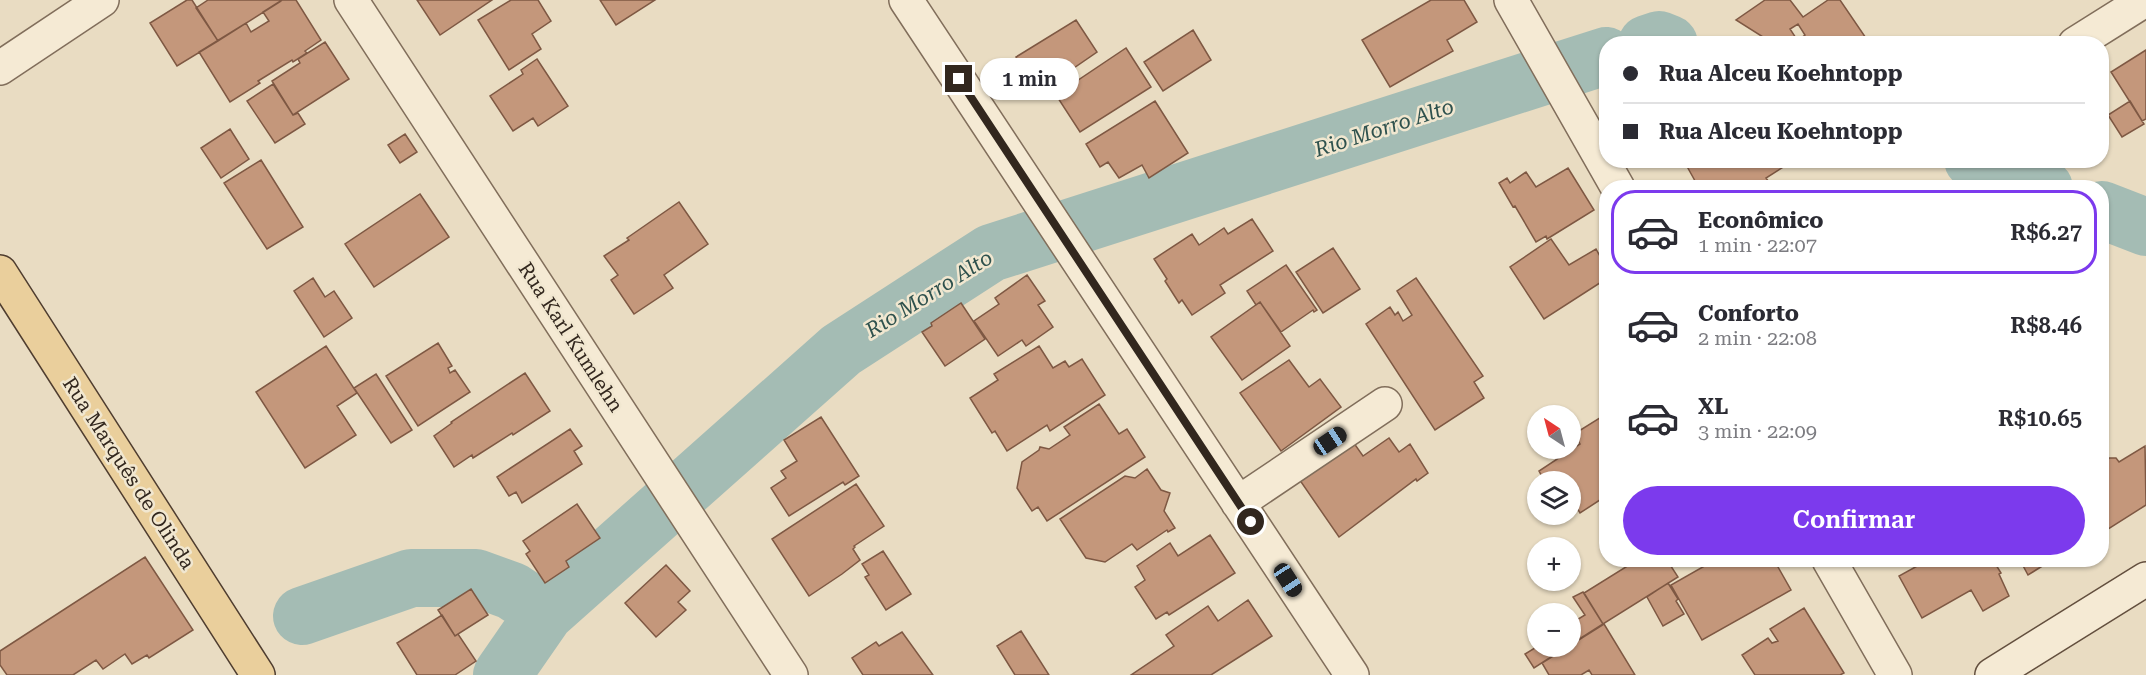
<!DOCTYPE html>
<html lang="pt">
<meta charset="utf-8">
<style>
body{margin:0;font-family:"Roboto Serif",serif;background:#f2f2f3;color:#2b2b33;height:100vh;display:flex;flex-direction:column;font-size:22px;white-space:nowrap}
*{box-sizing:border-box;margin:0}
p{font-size:20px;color:#7c7c81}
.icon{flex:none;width:33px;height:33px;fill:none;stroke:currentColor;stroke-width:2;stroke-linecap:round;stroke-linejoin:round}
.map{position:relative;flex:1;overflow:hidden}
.sheet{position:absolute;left:1599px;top:180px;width:510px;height:387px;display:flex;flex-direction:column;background:#fff;border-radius:24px;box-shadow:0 2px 4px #0004}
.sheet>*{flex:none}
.hud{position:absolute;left:1599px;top:36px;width:510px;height:132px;border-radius:24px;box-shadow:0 2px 4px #0004;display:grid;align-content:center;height:132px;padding:0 24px;background:#fff}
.needle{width:39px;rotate:324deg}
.buttons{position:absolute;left:1527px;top:405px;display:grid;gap:12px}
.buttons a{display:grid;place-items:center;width:54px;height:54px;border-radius:50%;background:#fff;box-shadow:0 2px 4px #0004;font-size:30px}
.end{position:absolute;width:27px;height:27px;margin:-14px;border:8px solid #32271e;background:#fff;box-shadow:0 0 0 3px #fff}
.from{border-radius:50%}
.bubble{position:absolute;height:42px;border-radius:21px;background:#fff;box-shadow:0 2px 4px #0004;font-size:20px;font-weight:600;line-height:42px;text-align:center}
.car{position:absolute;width:18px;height:36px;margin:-18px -9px;border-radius:8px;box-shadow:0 0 4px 2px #0007;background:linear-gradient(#222 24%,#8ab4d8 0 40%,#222 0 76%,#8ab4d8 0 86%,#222 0)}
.hud b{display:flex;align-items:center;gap:21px;height:57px;font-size:22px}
.hud b+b{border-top:2px solid #e1e1e2}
.hud i{width:15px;height:15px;background:#2b2b33}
ul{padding:10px 0 0;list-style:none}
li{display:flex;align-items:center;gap:18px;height:84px;margin:0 12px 9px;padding:0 12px;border:3px solid transparent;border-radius:24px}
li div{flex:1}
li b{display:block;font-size:22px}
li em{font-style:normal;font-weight:600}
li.on{border-color:#7c3aed}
li>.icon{width:54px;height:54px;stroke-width:1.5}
.cta{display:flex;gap:12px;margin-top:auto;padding:12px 24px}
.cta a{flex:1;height:69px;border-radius:36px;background:#7c3aed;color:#fff;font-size:24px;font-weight:600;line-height:69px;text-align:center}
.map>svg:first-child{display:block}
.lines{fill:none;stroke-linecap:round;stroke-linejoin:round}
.river{stroke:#a4bcb4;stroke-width:58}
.building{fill:#c4977b;stroke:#7e5843;stroke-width:1.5}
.minor-casing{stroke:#816e5b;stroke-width:36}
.secondary-casing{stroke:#634f3e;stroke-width:36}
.primary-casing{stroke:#4f3d2f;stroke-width:36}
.minor{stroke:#f5ead4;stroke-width:33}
.secondary{stroke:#f5ead4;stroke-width:33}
.primary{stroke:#eacf9c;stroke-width:33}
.route{stroke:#32271e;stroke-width:8}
.labels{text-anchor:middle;stroke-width:5;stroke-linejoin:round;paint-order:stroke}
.street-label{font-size:20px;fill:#32271e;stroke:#f1e7d0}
.water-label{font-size:21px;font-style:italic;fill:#2e514d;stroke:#f1e7d0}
</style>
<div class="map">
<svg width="2146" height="675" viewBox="0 0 2146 675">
<rect width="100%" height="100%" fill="#e9dcc2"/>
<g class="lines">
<path class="river" d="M1647,44L1659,40L1669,44
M1973,160L2044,188
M2102,210L2146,227
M302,616L411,578H476L512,591L545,613
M502,675L545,613L841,350L991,253L1606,56"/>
</g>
<path class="building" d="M187,0H192L218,41L177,66L150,23Z
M208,0H281V1L218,41L196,8Z
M296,0L321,40L305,51L307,53L293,62L292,60L258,81L260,83L230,102L199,52L246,23L251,32L269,21L263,12L282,0Z
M417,0H492L440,35Z
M511,0H538L551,21L532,34L541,49L509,70L478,20Z
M600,0H655L616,25Z
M1431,0H1464L1477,22L1447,40L1453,51L1390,87L1362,40Z
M1765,0H1790L1803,17L1828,0H1840L1870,44H1793L1805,35L1798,24L1790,29L1796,38L1789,44H1774L1736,20Z
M1076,20L1097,52L1039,92L1016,57Z
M1193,30L1211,60L1163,91L1144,62Z
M325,42L349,79L293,115L272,81L300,63L298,59Z
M1126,48L1151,87L1080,132L1056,95Z
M2146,50V119L2142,121L2111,72Z
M537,59L568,106L538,126L533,118L513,131L490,96L523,74L521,70Z
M273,84L293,115L298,113L305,124L275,143L247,101Z
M1155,101L1188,153L1149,178L1142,165L1119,178L1108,162L1100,167L1086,144Z
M2130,101L2144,124L2122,137L2108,115Z
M230,129L249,159L221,178L201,148Z
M405,134L417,152L400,163L388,145Z
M261,160L303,227L267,249L224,183Z
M1786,160L1788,164L1766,178L1773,188H1699L1684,161Z
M1568,168L1594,210L1547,239L1546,236L1536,242L1515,206L1513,207L1499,183L1507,178L1510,183L1526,172L1536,187Z
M420,194L449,237L374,287L345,244Z
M679,202L708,244L664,275L673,288L634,314L611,280L618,275L604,256L629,240L627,238Z
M1252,219L1273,251L1220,285L1225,293L1192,315L1182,300L1179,303L1165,281L1167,279L1154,259L1192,234L1199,245L1224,228L1228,234Z
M1551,239L1569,265L1596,249L1606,267V279L1544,319L1510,267Z
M1333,248L1360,289L1323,313L1296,272Z
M1286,265L1317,310L1314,312L1313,310L1281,332L1260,302L1256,305L1247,291Z
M1027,275L1045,301L1038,305L1053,327L1026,346L1022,340L998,356L974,321L999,304L995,298Z
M313,278L325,297L334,291L352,318L324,337L294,291Z
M1416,278L1483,376L1474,382L1484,398L1435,430L1366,324L1390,307L1395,315L1398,312L1403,321L1412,315L1397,291Z
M1260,302L1290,346L1242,380L1211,337Z
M961,303L985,339L945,366L922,332L932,326L931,323Z
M438,343L452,366L448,368L450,373L455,370L470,392L418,426L386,376Z
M326,346L357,393L337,406L356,435L305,468L256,392Z
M1039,346L1053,368L1065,361L1069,367L1082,359L1105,395L1050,431L1047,425L1007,451L995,431L992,433L970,398L998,380L994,374Z
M1289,360L1309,387L1320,379L1341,407L1281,451L1240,393Z
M525,373L550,411L513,435L512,433L473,458L472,455L454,467L434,436L452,423L451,422Z
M376,374L412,430L391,443L354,388Z
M1606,375V392L1600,379Z
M1099,404L1119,434L1127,429L1145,457L1047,521L1038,507L1032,511L1017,488L1022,462L1039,450L1040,447L1049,449L1070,435L1064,427Z
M1606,414V496L1580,513L1570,496V482H1545L1539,471L1580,444L1574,434Z
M821,417L859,476L845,485L843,482L789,516L771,488L786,478L781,471L797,461L784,440Z
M570,429L582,446L574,451L582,464L522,503L516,492L509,496L497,477Z
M1389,438L1399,452L1410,444L1428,473L1417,481L1416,479L1339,537L1297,476L1351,439L1363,456Z
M2145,446L2146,505L2102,533V474L2107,471L2106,463L2109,458H2116L2119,462Z
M1147,469L1161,490L1170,493L1164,511L1175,528L1168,532L1167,530L1137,550L1132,544L1105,562L1086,558L1060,519L1125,476L1135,478Z
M856,484L884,526L854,546L855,547L853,549L860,560L842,574L809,596L772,539Z
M577,504L600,538L566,561L569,567L545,583L526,554L530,551L523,541Z
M1210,535L1235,573L1169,615L1167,612L1156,619L1135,587L1145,580L1137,566L1170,543L1178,556Z
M883,551L911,594L886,610L865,577L869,575L862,564Z
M145,557L193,630L149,658L147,655L132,664L125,654L103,669L96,660L73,675H7L0,665V651Z
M1637,560H1667L1678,577L1603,624L1584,593Z
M1715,560H1774L1791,590L1702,640L1671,585Z
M1928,560H1993L2001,573L1999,574L2009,596L1983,611L1971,590L1922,618L1899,576Z
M2020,560H2052L2028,575Z
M666,565L690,591L678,602L686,610L656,637L625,603Z
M1668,583L1678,599L1676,601L1684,614L1663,626L1647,597Z
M471,589L488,615L455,636L438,610Z
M1583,592L1603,624L1570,645V624L1585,615L1573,597Z
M1248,600L1272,636L1211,675H1131L1174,646L1166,635L1208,606L1218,621Z
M1804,608L1844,673L1840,675H1755L1742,655L1768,638L1772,643L1778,641L1770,629Z
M442,615L455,636L458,634L476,661L455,675H417L397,643Z
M1604,624L1635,675H1592L1589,670L1581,675H1549L1542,663Z
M1021,631L1049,675H1015L997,646Z
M902,632L933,675H863L852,658L876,642L879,646Z
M1538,646H1568L1534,668L1525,654Z"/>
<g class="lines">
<g class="minor-casing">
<path id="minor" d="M351,0L791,675
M906,0L1352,675
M1511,0L1618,188
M2075,44L2145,0
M0,68L102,0
M1238,503L1385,404
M1829,560L1895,675"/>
</g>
<g class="secondary-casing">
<path id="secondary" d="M1992,675L2146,579"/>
</g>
<g class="primary-casing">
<path id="primary" d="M0,272L258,675"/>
</g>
<use href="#minor" class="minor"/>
<use href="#secondary" class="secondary"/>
<use href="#primary" class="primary"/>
</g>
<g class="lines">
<path class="route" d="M959,79L1251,522"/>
</g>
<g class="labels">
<g class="street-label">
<text transform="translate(571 337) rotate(57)" y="7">Rua Karl Kumlehn</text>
<text transform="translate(129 473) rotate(57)" y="7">Rua Marquês de Olinda</text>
</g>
<g class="water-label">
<text transform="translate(1384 128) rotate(-18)" y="7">Rio Morro Alto</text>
<text transform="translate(929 294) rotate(-32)" y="7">Rio Morro Alto</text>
</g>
</g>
</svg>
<div class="buttons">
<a><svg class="needle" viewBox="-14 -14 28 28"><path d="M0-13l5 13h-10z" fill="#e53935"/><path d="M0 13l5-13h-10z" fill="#7c7c81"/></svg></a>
<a><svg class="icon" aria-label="layers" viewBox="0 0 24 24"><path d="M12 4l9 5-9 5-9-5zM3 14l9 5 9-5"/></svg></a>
<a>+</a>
<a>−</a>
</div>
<i class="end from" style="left:1251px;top:522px"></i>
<i class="end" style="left:959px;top:79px"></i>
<div class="bubble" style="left:980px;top:58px;width:99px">1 min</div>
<i class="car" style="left:1330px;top:441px;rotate:56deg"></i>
<i class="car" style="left:1288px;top:580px;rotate:147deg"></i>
<div class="hud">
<b><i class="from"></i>Rua Alceu Koehntopp</b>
<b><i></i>Rua Alceu Koehntopp</b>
</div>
<section class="sheet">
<ul>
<li class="on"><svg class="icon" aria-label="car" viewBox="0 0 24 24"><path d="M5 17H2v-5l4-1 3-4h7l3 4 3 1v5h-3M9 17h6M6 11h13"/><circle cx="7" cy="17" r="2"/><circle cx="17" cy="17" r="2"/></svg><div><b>Econômico</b><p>1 min · 22:07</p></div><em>R$6.27</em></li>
<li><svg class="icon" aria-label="car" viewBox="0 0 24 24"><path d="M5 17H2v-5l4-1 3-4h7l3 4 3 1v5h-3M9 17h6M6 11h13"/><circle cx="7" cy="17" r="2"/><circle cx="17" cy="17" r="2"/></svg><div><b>Conforto</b><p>2 min · 22:08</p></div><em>R$8.46</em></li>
<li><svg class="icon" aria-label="car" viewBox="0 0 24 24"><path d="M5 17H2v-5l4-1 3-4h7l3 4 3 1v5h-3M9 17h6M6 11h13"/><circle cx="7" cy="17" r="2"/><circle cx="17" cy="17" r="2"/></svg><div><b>XL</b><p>3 min · 22:09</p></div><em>R$10.65</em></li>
</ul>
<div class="cta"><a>Confirmar</a></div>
</section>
</div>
